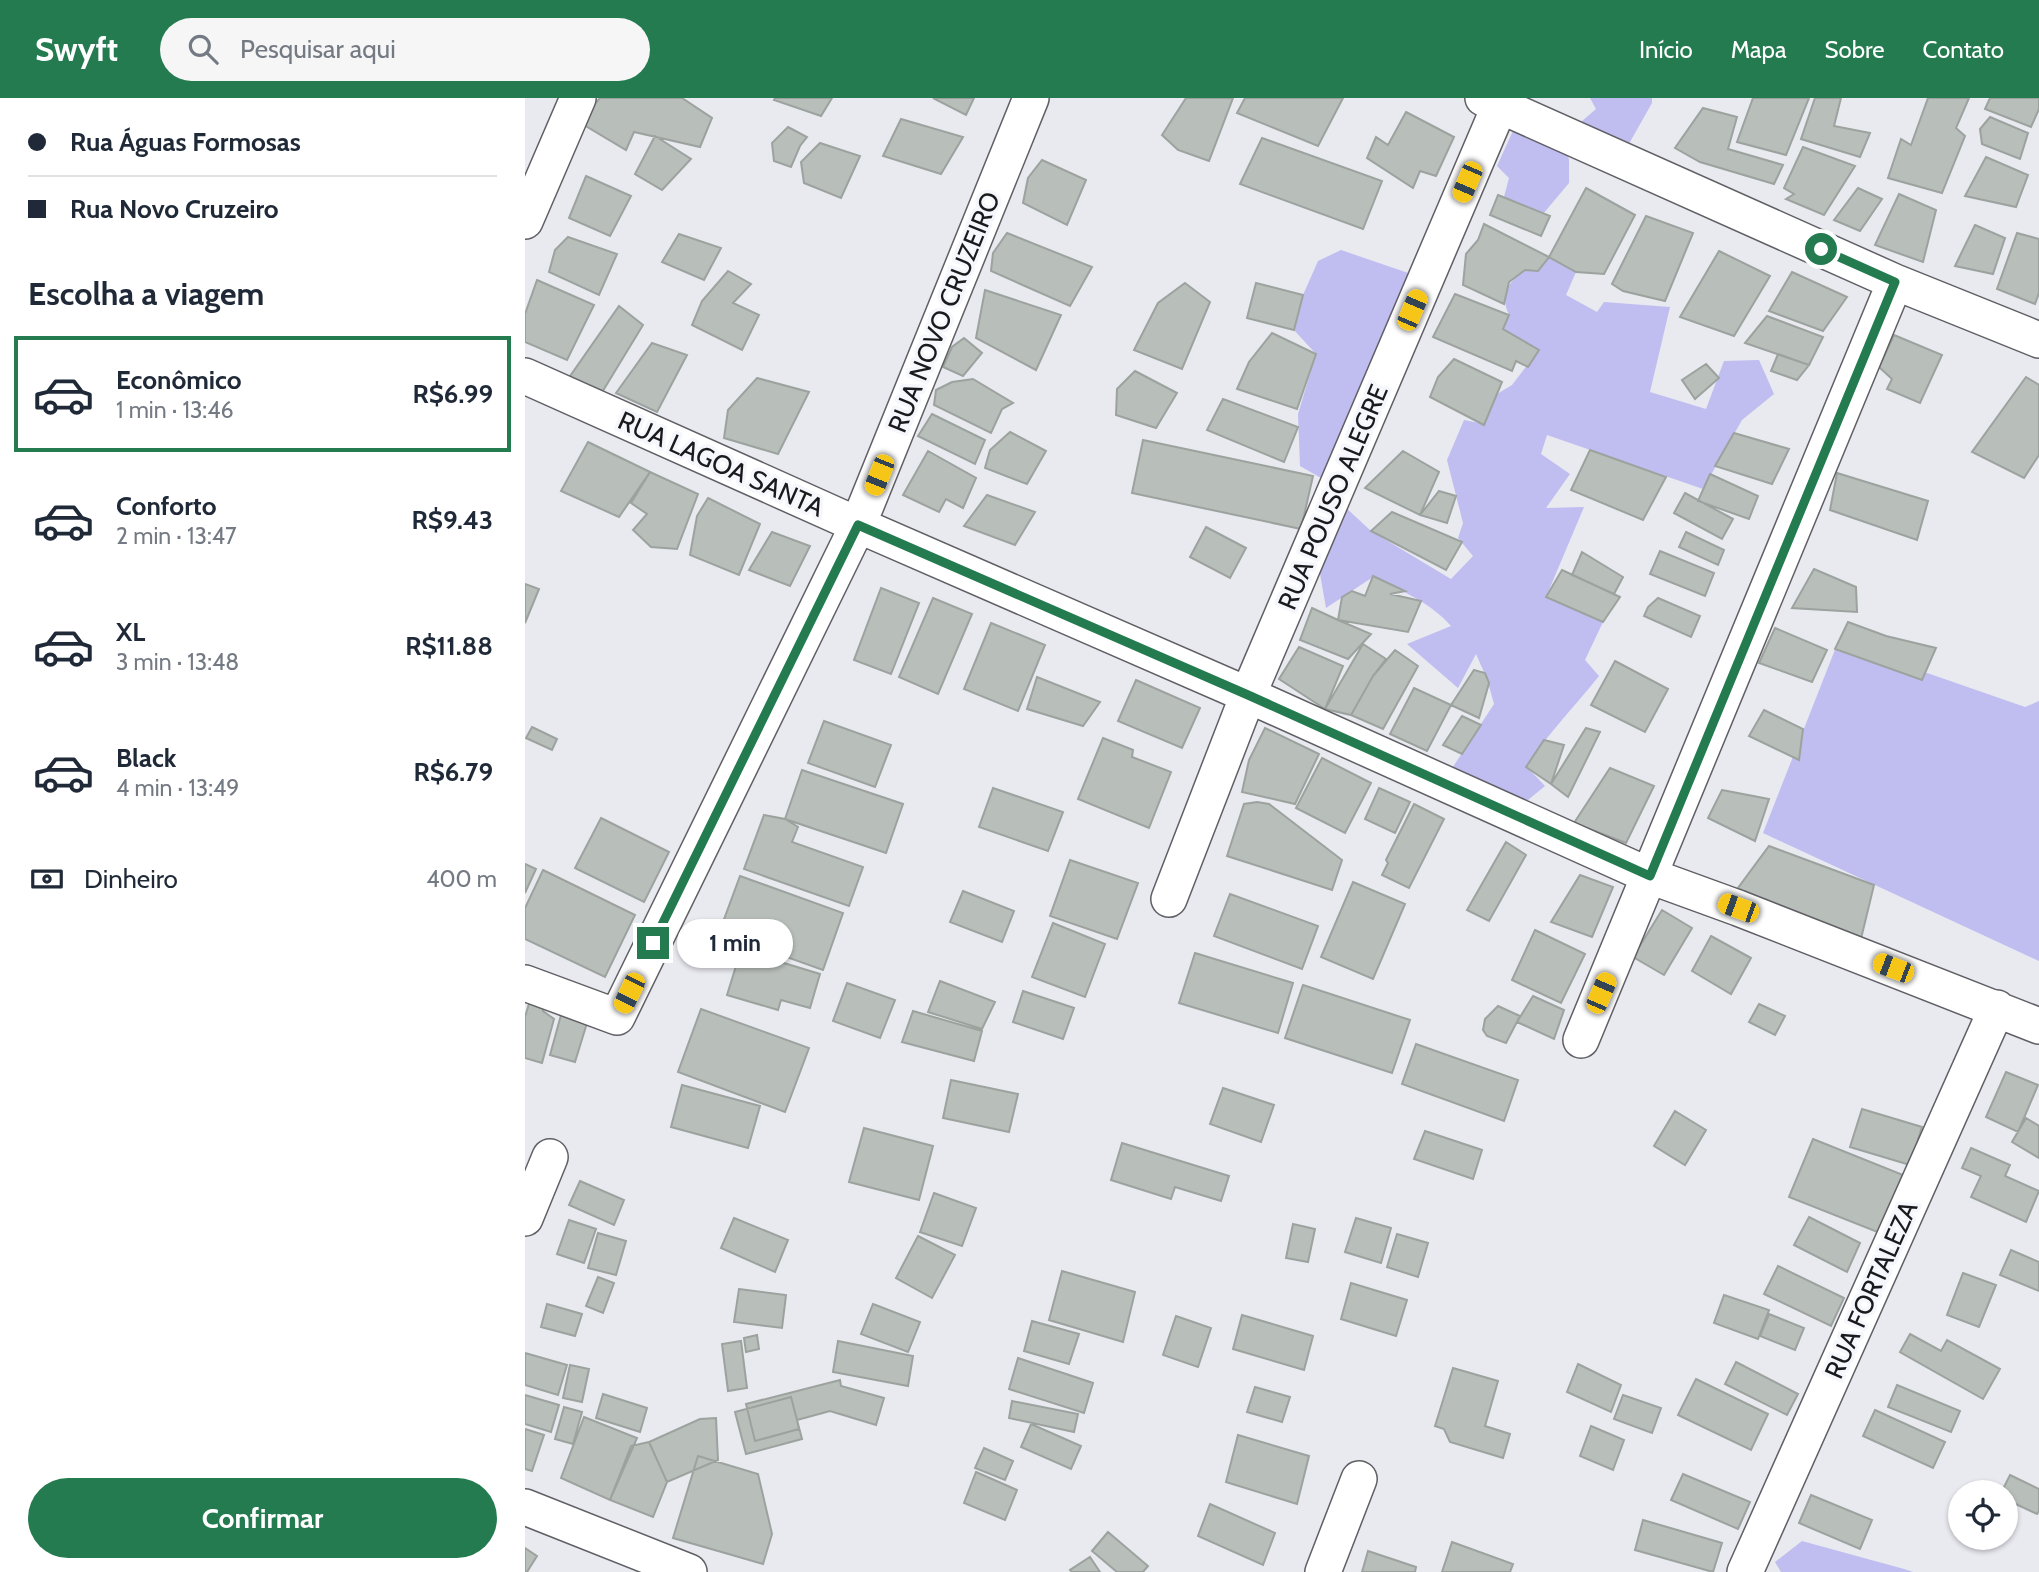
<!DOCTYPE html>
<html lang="pt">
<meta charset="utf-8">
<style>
body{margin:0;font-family:Cabin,sans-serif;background:#f6f6f7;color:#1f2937;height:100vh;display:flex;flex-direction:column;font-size:26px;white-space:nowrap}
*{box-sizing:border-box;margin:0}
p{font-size:23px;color:#747a83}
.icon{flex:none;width:38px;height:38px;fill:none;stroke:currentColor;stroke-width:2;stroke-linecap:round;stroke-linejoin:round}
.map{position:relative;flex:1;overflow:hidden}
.side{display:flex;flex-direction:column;background:#fff;width:525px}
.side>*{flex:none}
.banner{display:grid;align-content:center;height:154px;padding:0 28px;background:#fff}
.fabs{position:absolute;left:1423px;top:1382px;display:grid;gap:14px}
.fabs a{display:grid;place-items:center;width:70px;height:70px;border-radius:50%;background:#fff;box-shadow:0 2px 5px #0004;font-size:35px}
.end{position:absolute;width:32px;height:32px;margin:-16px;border:9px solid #237b4f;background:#fff;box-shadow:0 0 0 4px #fff}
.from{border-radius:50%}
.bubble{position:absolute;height:49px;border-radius:24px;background:#fff;box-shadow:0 2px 5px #0004;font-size:23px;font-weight:700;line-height:49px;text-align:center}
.car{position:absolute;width:21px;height:42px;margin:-21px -10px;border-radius:9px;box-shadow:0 0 5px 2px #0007;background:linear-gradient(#f5c518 24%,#345 0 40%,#f5c518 0 76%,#345 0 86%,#f5c518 0)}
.banner b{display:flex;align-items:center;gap:24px;height:66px;font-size:26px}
.banner b+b{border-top:2px solid #e0e1e3}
.banner i{width:18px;height:18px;background:#1f2937}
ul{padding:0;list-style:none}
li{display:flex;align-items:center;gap:21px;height:116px;margin:0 14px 10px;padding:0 14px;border:4px solid transparent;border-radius:0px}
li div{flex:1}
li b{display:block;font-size:26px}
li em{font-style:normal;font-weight:700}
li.selected{border-color:#237b4f}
li>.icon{width:63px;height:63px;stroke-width:1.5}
h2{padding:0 28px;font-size:32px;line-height:84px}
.pay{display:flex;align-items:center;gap:18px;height:77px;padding:0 28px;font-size:26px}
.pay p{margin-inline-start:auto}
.cta{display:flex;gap:14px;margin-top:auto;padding:14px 28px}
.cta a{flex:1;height:80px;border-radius:42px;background:#237b4f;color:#fff;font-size:28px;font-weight:700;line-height:80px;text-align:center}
header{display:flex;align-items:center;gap:42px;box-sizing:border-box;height:98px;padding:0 35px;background:#237b4f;color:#fff}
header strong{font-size:33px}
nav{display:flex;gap:38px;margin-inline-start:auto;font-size:24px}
.search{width:490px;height:63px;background:#f6f6f7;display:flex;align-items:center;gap:18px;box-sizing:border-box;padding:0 24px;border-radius:38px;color:#747a83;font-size:26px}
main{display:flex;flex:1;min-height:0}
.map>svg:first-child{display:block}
.green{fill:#c0bdf0}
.building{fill:#b8beba;stroke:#9ca39e;stroke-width:2}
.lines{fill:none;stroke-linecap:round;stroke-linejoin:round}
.minor-casing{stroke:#5f5f65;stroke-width:38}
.minor{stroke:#fff;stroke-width:35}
.route{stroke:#237b4f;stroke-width:9}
.labels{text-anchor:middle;stroke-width:7;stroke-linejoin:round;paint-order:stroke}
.street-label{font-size:26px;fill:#1a1a1c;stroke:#f6f6fd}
</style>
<header>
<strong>Swyft</strong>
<div class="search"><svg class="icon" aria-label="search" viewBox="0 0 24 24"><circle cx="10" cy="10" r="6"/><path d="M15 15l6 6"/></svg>Pesquisar aqui</div>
<nav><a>Início</a><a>Mapa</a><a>Sobre</a><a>Contato</a></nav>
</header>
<main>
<section class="side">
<div class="banner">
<b><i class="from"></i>Rua Águas Formosas</b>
<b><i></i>Rua Novo Cruzeiro</b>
</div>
<h2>Escolha a viagem</h2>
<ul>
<li class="selected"><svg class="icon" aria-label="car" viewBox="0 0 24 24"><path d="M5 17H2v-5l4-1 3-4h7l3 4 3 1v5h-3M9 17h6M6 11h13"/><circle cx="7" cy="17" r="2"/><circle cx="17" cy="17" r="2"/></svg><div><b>Econômico</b><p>1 min · 13:46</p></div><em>R$6.99</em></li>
<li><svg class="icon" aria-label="car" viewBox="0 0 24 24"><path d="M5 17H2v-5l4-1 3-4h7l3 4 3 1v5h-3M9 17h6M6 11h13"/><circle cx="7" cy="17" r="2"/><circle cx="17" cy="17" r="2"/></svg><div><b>Conforto</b><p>2 min · 13:47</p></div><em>R$9.43</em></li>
<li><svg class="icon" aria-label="car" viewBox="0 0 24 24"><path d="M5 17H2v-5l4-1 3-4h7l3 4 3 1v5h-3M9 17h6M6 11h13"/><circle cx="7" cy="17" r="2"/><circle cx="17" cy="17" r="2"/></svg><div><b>XL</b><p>3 min · 13:48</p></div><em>R$11.88</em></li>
<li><svg class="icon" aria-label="car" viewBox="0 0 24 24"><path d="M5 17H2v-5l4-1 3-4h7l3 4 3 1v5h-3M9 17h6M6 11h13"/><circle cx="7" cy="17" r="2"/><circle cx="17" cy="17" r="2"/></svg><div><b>Black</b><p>4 min · 13:49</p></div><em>R$6.79</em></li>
</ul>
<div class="pay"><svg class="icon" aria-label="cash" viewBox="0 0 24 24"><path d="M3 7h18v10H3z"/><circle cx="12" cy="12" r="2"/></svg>Dinheiro<p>400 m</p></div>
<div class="cta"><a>Confirmar</a></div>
</section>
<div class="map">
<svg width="1514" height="1474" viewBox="0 0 1514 1474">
<rect width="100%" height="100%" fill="#e9e9f0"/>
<path class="green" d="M1065,0H1127V5L1101,51L1049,30L1071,11Z
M992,24L1040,45L1044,62V85L1018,116L979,99L984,80L972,68Z
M816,152L889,177L805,385L775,368L773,316L791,256L769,232L778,197L793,163Z
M1024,159L1051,174L1041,197L1072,214L1079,204L1145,209L1125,294L1181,311L1199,263L1234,262L1249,296L1217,322L1178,391L1022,337L1016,356L1045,376L1021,410L1059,409L1021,499L1078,524L1060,562L1074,578C1050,608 1023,636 1001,668L1020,688L998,706L924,675L969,606L962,581L951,556L933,590L882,546L926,528C906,505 876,492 848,479L801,510L793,464L818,407L846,433L926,481L948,458L933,440L938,425L922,362L939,322L959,326L972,296L987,287L1014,252L978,231L984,217C974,195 983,185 1000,172L1013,173Z
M1313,544L1500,609L1514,603V863L1238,735Z
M1277,1443L1379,1471L1388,1474H1256L1250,1464Z"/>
<path class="building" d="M75,0H157L187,20L175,49L109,34L101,52L54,24Z
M250,0H307L296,18L249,2Z
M408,0H449L441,17Z
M661,0H708L684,63L653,52L637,37Z
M720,0H818L793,48L712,15Z
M1228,0H1284L1261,57L1212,44Z
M1290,0H1316L1309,28L1345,35L1335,59L1276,41Z
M1403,0H1444L1431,30L1440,38L1417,95L1363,80L1376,41L1386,47Z
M1465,0H1514V11L1506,29L1460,11Z
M1178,10L1212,19L1203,51L1258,67L1249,86L1175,64L1150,50Z
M881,14L929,39L911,78L895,73L888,90L842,60L851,39L863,47Z
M1465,19L1503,35L1495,61L1457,46L1455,31Z
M376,21L438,39L416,76L358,58Z
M263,29L282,39L275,48L266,69L249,63L247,45Z
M130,38L166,61L137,92L110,76Z
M737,40L857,83L838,131L715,86Z
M295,45L335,58L316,100L279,85L276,64Z
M1278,49L1330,68L1299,117L1261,101L1269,96L1259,90Z
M1461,59L1503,77L1491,109L1440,98Z
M517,62L561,82L542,127L498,105L503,80Z
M61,78L106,98L85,138L44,120Z
M1061,90L1110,117L1079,176L1051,174L1024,159Z
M1333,90L1357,101L1335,133L1309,122Z
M1374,96L1411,112L1398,164L1350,147Z
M973,97L1025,118L1016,138L965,117Z
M1121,118L1168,135L1140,203L1098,193L1087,186Z
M959,126L1024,159L1013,173L1000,172L984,184L979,206L938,187L941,156L953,142Z
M1450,127L1480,140L1468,176L1430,168Z
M482,135L567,169L545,208L466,173L468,155Z
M1492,135L1514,141V195L1510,206L1472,191Z
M154,136L196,150L179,182L137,164Z
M43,139L92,156L74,197L24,174L30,152Z
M1194,153L1245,178L1209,238L1155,219Z
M203,173L226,186L208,205L234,217L217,252L167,227L177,203Z
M1267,174L1322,199L1298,233L1244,213Z
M12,182L69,207L42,262L0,244V216Z
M660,185L685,204L657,271L609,252L633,205Z
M731,185L778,197L769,232L722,220Z
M460,192L536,217L511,272L451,240Z
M930,196L984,217L978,231L1014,252L1003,269L991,263L987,273L908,239Z
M94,208L118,227L73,301L41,284Z
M1242,218L1298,239L1284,267L1220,245Z
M747,235L791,256L772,311L712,291L724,264Z
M1369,237L1417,257L1395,305L1362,291L1367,281L1354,269Z
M439,240L457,255L438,278L418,269L427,249Z
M127,245L162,257L132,314L91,295Z
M1253,256L1284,267L1272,282L1246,273Z
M929,261L977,284L959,327L905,299L913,279Z
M1181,266L1194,280L1170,301L1157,282Z
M610,273L652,295L631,330L591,317L592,291Z
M1501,279L1514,287V357L1499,380L1447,354Z
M232,280L284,294L253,356L199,340L203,312Z
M448,281L488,305L477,311L466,335L409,307L411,292L427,284Z
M698,301L773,329L759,364L682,332Z
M407,316L460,342L450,366L393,338Z
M485,334L521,353L502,386L460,370L465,352Z
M1209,335L1264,351L1247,386L1190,368Z
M618,342L788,378L776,431L607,395Z
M63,344L125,374L94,419L36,393Z
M1065,352L1141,379L1118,422L1046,392Z
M403,353L451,380L438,410L421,401L414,414L378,397Z
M878,353L914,374L895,417L840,390Z
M125,374L173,396L152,451L126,449L108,432L122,416L106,405Z
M1312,375L1403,403L1392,442L1305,412Z
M1185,376L1233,398L1224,421L1173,403Z
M914,393L931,398L922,425L895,417Z
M1160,395L1208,421L1197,441L1149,415Z
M462,397L510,414L490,447L439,428Z
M183,400L235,426L214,477L165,457L172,418Z
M867,414L937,444L921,472L846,433Z
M681,429L721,450L705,480L665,459Z
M247,434L285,448L265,488L224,472Z
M1161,434L1199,452L1193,467L1154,449Z
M1135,453L1189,475L1180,498L1125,476Z
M1057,454L1098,479L1089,496L1047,477Z
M1289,471L1331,489L1332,514L1267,510Z
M1037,472L1095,499L1078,524L1021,499Z
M848,478L880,493L865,496L896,503L883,534L813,522L817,499L827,493L840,498Z
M0,486L14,491L0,525Z
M356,490L394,505L366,576L329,562Z
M408,500L447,516L413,596L374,579Z
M1133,500L1175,518L1166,539L1119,518L1123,509Z
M787,510L813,522L846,536L823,561L775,542Z
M1323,524L1361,538L1411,550L1397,582L1310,551Z
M466,525L520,547L493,613L439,591Z
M1250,530L1302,552L1287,584L1234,565Z
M838,546L861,561L848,578L826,617L800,611Z
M774,549L818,568L800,611L754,581Z
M870,552L893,568L858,631L826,617L848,578Z
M1090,563L1143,591L1120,634L1066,607Z
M949,572L960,575L964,585L954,620L926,607Z
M512,579L575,604L558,628L502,611Z
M611,582L675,610L657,650L593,623Z
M889,590L926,607L902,653L865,636Z
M1239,612L1278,631L1274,662L1224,638Z
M937,618L956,627L937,656L918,647Z
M299,623L366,647L350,689L283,665Z
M7,629L32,641L27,652L1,640Z
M740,630L794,656L770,706L717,694L724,662Z
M1061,630L1075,634L1043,699L1026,686Z
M578,640L608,652L607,659L646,674L624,730L553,701Z
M1019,642L1039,647L1026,686L1001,669Z
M797,660L846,685L820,735L771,710Z
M1085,670L1129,688L1101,745L1049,725Z
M277,672L378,706L361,755L260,721Z
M468,690L538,714L523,753L454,729Z
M854,690L885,704L870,735L840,721Z
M1197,692L1244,701L1230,743L1183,720Z
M732,704L744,706L817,762L807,792L702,758L719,706Z
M889,706L919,721L884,790L857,777L863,765L861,762Z
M239,717L260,721L273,729L267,744L338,769L324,808L219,771Z
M76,720L144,754L119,804L50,770Z
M981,744L1001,757L964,823L942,812Z
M1244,748L1349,787L1334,849L1213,790Z
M545,762L613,785L592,841L525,818Z
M0,766L11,771L0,795Z
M18,772L110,817L80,879L0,841V810Z
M1055,777L1088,789L1067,839L1026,824Z
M215,778L318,815L298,872L194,835Z
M828,784L880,806L848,881L796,859Z
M438,793L489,813L477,844L425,824Z
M705,796L793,828L777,871L689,838Z
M1137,812L1167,830L1139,877L1108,859Z
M528,825L580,846L560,899L507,879Z
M1010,832L1060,856L1036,905L987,882Z
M1186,838L1226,860L1206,896L1167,873Z
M216,852L295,876L285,910L256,902L253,912L202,897Z
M670,855L768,885L753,935L654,905Z
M415,883L470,904L457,931L403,914Z
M322,885L370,902L355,940L308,923Z
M778,887L885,922L867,975L760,940Z
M498,893L549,910L538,941L488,924Z
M1008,898L1039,912L1029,941L992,924Z
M6,899L21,903L18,913L29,921L17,965L0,960V919Z
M1234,906L1260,918L1250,937L1224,924Z
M973,908L995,918L981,945L962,938L958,932L960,921Z
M176,911L284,950L260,1014L153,974Z
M388,913L457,933L449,963L377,944Z
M36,917L62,925L50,964L25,957Z
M891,946L993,982L979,1023L877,986Z
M1481,974L1513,987L1493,1034L1461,1019Z
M426,982L493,996L484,1034L418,1020Z
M157,987L235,1008L223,1050L146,1029Z
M698,990L749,1007L736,1044L685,1026Z
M1337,1011L1397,1029L1385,1067L1325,1049Z
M1150,1013L1181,1032L1160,1067L1129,1048Z
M1501,1020L1514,1028V1060L1487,1044Z
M339,1030L408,1048L394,1102L324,1084Z
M900,1033L957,1052L948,1081L889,1061Z
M1288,1041L1383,1079L1360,1137L1264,1099Z
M597,1045L704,1078L696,1103L650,1089L646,1101L586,1082Z
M1446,1050L1485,1067L1480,1078L1514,1093L1501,1124L1446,1099L1456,1078L1437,1070Z
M55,1083L99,1102L89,1127L44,1107Z
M409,1095L451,1110L437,1148L395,1134Z
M1284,1119L1335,1145L1322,1174L1269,1147Z
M209,1120L263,1142L250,1174L196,1150Z
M831,1120L866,1130L856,1165L820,1154Z
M44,1122L71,1131L59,1165L32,1156Z
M768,1126L790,1131L783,1164L761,1160Z
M73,1135L101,1143L91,1177L63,1170Z
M872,1136L903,1145L893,1179L862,1169Z
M393,1138L430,1157L407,1200L371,1180Z
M1486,1152L1514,1164V1193L1475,1177Z
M1253,1168L1319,1200L1306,1228L1239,1196Z
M537,1173L610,1194L598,1244L524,1222Z
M1438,1175L1471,1187L1454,1229L1422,1217Z
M73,1179L89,1185L78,1215L61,1208Z
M826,1185L882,1202L871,1238L816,1221Z
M214,1191L261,1197L257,1230L209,1224Z
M1199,1197L1244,1212L1233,1241L1189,1225Z
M22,1206L57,1216L50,1238L16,1229Z
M348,1206L395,1224L383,1254L336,1236Z
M1244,1216L1279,1230L1270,1252L1235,1238Z
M717,1217L788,1238L779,1272L708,1251Z
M651,1218L686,1230L673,1269L638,1257Z
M507,1223L554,1236L544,1266L499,1253Z
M1385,1236L1416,1253L1422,1242L1475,1271L1458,1301L1375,1254Z
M232,1237L234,1251L221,1254L219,1240Z
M216,1243L222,1290L203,1293L197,1246Z
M313,1243L388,1258L383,1288L308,1274Z
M0,1255L42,1267L33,1297L0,1287Z
M493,1260L568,1285L559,1315L484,1291Z
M1211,1264L1273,1296L1262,1317L1200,1286Z
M1053,1266L1096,1287L1086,1314L1042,1294Z
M45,1267L64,1271L57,1304L38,1300Z
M928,1270L973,1283L960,1328L985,1336L978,1360L925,1344L919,1331L910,1328Z
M1171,1281L1243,1316L1226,1352L1153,1317Z
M315,1282L316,1288L359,1300L351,1327L305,1313L272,1322L274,1331L230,1343L221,1306Z
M1372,1287L1435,1313L1426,1334L1363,1309Z
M730,1289L765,1299L757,1324L722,1314Z
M78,1296L122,1310L115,1334L71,1320Z
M0,1297L34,1307L26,1334L0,1326Z
M1098,1297L1136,1310L1127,1335L1089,1321Z
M266,1299L277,1341L221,1356L210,1314Z
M487,1303L553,1316L549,1334L484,1320Z
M39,1309L57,1314L48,1346L30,1341Z
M1350,1312L1420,1344L1408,1370L1338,1338Z
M59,1319L112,1340L85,1402L36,1380Z
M191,1320L193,1362L142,1384L124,1344L175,1321Z
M506,1326L556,1348L546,1371L496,1349Z
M1066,1328L1099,1342L1088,1372L1055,1358Z
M0,1331L19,1337L7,1373L0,1371Z
M713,1337L784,1358L772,1406L701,1384Z
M124,1344L142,1384L128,1419L85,1402L106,1348Z
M459,1350L488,1363L480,1382L450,1370Z
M173,1358L233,1376L247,1436L238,1466L148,1440Z
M451,1374L492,1392L480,1422L439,1405Z
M1158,1376L1225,1404L1213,1431L1146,1402Z
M1485,1377L1514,1391V1413L1512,1416L1480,1401V1395H1476Z
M1286,1397L1347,1422L1335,1451L1274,1425Z
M685,1406L750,1435L738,1467L673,1438Z
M1118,1422L1197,1445L1188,1474L1110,1452Z
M583,1434L623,1468L618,1474H592L567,1453Z
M927,1444L988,1466L985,1474H917Z
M0,1450L12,1458L2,1474H0Z
M843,1453L891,1469L890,1474H837Z
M565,1459L575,1474H547L545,1472Z"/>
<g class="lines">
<g class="minor-casing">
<path id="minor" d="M958,0L1370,184L1514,242
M0,123L53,0
M0,278L333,427L723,597L1125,778L1213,810L1514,928
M644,801L723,597L978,0
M0,885L92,919L333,427L506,0
M1056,942L1370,184
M0,1120L25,1059
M0,1409L164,1474
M798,1474L834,1381
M1220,1474L1472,910"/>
</g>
<use href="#minor" class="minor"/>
</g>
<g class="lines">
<path class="route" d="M128,845L333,427L723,597L1125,778L1370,184L1296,151"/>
</g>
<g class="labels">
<g class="street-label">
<text transform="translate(419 214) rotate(-68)" y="9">RUA NOVO CRUZEIRO</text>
<text transform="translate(196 366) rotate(24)" y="9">RUA LAGOA SANTA</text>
<text transform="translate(808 399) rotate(-67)" y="9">RUA POUSO ALEGRE</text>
<text transform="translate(1346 1192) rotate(-66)" y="9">RUA FORTALEZA</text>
</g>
</g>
</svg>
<div class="fabs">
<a><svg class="icon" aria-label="locate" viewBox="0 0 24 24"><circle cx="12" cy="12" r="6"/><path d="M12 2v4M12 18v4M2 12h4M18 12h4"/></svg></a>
</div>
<i class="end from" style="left:1296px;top:151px"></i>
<i class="end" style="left:128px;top:845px"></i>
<div class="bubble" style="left:152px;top:821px;width:116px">1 min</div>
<i class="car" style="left:942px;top:84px;rotate:203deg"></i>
<i class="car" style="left:887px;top:212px;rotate:23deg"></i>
<i class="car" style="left:354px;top:377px;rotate:202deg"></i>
<i class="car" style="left:1213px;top:810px;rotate:290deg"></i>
<i class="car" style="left:1368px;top:870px;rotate:291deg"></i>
<i class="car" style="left:104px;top:895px;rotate:206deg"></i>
<i class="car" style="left:1076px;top:895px;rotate:23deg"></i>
</div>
</main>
